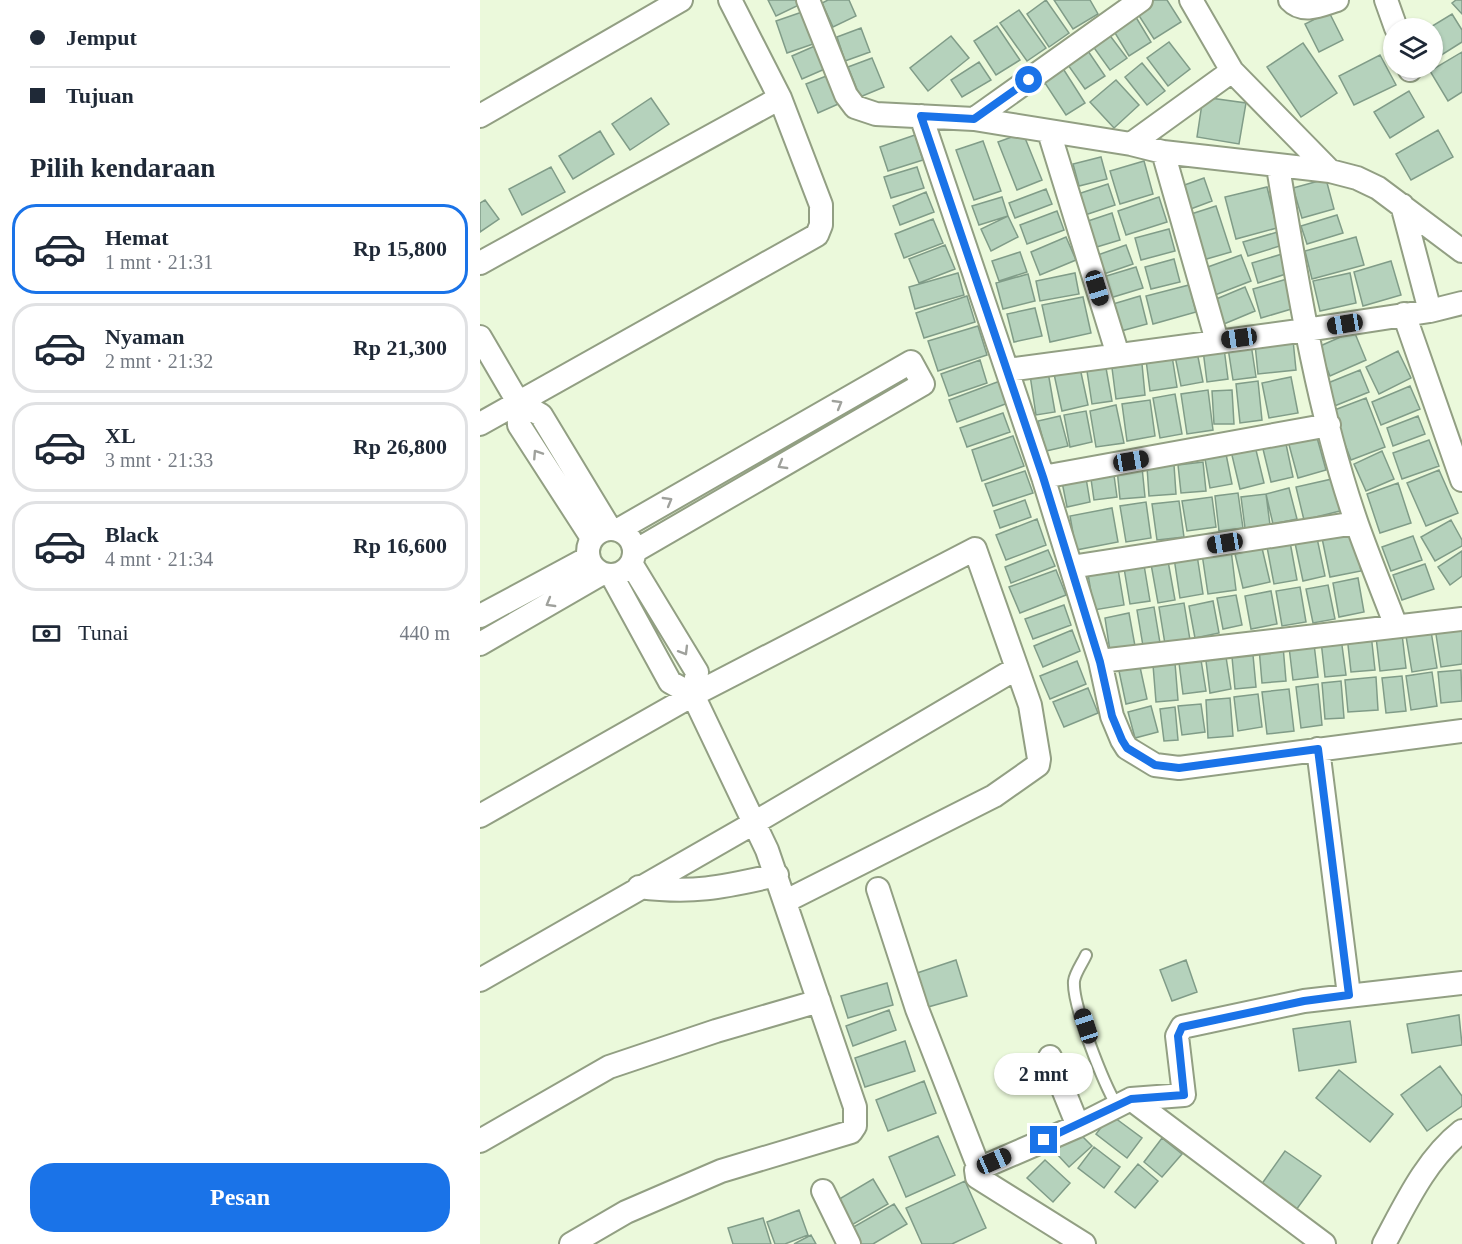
<!DOCTYPE html>
<html lang="id">
<meta charset="utf-8">
<style>
body{margin:0;font-family:Georgia,serif;background:#f2f2f3;color:#1f2937;height:100vh;display:flex;flex-direction:column;font-size:22px;white-space:nowrap}
*{box-sizing:border-box;margin:0}
p{font-size:20px;color:#747a83}
.icon{flex:none;width:33px;height:33px;fill:none;stroke:currentColor;stroke-width:2;stroke-linecap:round;stroke-linejoin:round}
.map{position:relative;flex:1;overflow:hidden}
.panel{display:flex;flex-direction:column;background:#fff;width:480px}
.panel>*{flex:none}
.top-card{display:grid;align-content:center;height:132px;padding:0 30px;background:#fff}
.tools{position:absolute;left:903px;top:18px;display:grid;gap:12px}
.tools a{display:grid;place-items:center;width:60px;height:60px;border-radius:50%;background:#fff;box-shadow:0 2px 4px #0004;font-size:30px}
.end{position:absolute;width:27px;height:27px;margin:-14px;border:8px solid #1a73e8;background:#fff;box-shadow:0 0 0 3px #fff}
.from{border-radius:50%}
.bubble{position:absolute;height:42px;border-radius:21px;background:#fff;box-shadow:0 2px 4px #0004;font-size:20px;font-weight:700;line-height:42px;text-align:center}
.car{position:absolute;width:18px;height:36px;margin:-18px -9px;border-radius:8px;box-shadow:0 0 4px 2px #0007;background:linear-gradient(#222 24%,#8ab4d8 0 40%,#222 0 76%,#8ab4d8 0 86%,#222 0)}
.top-card b{display:flex;align-items:center;gap:21px;height:57px;font-size:22px}
.top-card b+b{border-top:2px solid #e0e1e3}
.top-card i{width:15px;height:15px;background:#1f2937}
ul{padding:0;list-style:none}
li{display:flex;align-items:center;gap:18px;height:90px;margin:0 12px 9px;padding:0 18px;border:3px solid #e0e1e3;border-radius:24px}
li div{flex:1}
li b{display:block;font-size:22px}
li em{font-style:normal;font-weight:700}
li.current{border-color:#1a73e8}
li>.icon{width:54px;height:54px;stroke-width:1.5}
h2{padding:0 30px;font-size:27px;line-height:72px}
.pay{display:flex;align-items:center;gap:15px;height:66px;padding:0 30px;font-size:22px}
.pay p{margin-inline-start:auto}
.button{display:flex;gap:12px;margin-top:auto;padding:12px 30px}
.button a{flex:1;height:69px;border-radius:24px;background:#1a73e8;color:#fff;font-size:24px;font-weight:700;line-height:69px;text-align:center}
main{display:flex;flex:1;min-height:0}
.map>svg:first-child{display:block}
.building{fill:#b5d2bc;stroke:#809c88;stroke-width:1.5}
.lines{fill:none;stroke-linecap:round;stroke-linejoin:round}
.lane-casing{stroke:#929f83;stroke-width:14}
.street-casing{stroke:#929f83;stroke-width:26}
.lane{stroke:#fff;stroke-width:10}
.street{stroke:#fff;stroke-width:22}
.oneway{stroke:#9fa19c}
.route{stroke:#1a73e8;stroke-width:8}
</style>
<main>
<section class="panel">
<div class="top-card">
<b><i class="from"></i>Jemput</b>
<b><i></i>Tujuan</b>
</div>
<h2>Pilih kendaraan</h2>
<ul>
<li class="current"><svg class="icon" aria-label="car" viewBox="0 0 24 24"><path d="M5 17H2v-5l4-1 3-4h7l3 4 3 1v5h-3M9 17h6M6 11h13"/><circle cx="7" cy="17" r="2"/><circle cx="17" cy="17" r="2"/></svg><div><b>Hemat</b><p>1 mnt · 21:31</p></div><em>Rp 15,800</em></li>
<li><svg class="icon" aria-label="car" viewBox="0 0 24 24"><path d="M5 17H2v-5l4-1 3-4h7l3 4 3 1v5h-3M9 17h6M6 11h13"/><circle cx="7" cy="17" r="2"/><circle cx="17" cy="17" r="2"/></svg><div><b>Nyaman</b><p>2 mnt · 21:32</p></div><em>Rp 21,300</em></li>
<li><svg class="icon" aria-label="car" viewBox="0 0 24 24"><path d="M5 17H2v-5l4-1 3-4h7l3 4 3 1v5h-3M9 17h6M6 11h13"/><circle cx="7" cy="17" r="2"/><circle cx="17" cy="17" r="2"/></svg><div><b>XL</b><p>3 mnt · 21:33</p></div><em>Rp 26,800</em></li>
<li><svg class="icon" aria-label="car" viewBox="0 0 24 24"><path d="M5 17H2v-5l4-1 3-4h7l3 4 3 1v5h-3M9 17h6M6 11h13"/><circle cx="7" cy="17" r="2"/><circle cx="17" cy="17" r="2"/></svg><div><b>Black</b><p>4 mnt · 21:34</p></div><em>Rp 16,600</em></li>
</ul>
<div class="pay"><svg class="icon" aria-label="cash" viewBox="0 0 24 24"><path d="M3 7h18v10H3z"/><circle cx="12" cy="12" r="2"/></svg>Tunai<p>440 m</p></div>
<div class="button"><a>Pesan</a></div>
</section>
<div class="map">
<svg width="982" height="1244" viewBox="0 0 982 1244">
<rect width="100%" height="100%" fill="#ebf9db"/>
<path class="building" d="M288,0H317L319,5L296,16Z
M348,0H369L376,16L353,27L342,3Z
M566,0L589,33L569,47L547,14Z
M574,0H610L618,14L593,29Z
M674,0H687L701,22L674,39L656,11Z
M976,0H982V14L972,3Z
M539,10L566,48L547,61L520,23Z
M325,11L336,43L307,53L296,21Z
M849,12L863,40L839,52L825,24Z
M654,14L671,42L649,56L632,28Z
M972,14L982,30V42L952,61V28H949Z
M517,26L540,60L516,75L494,41Z
M381,28L390,52L365,61L357,37Z
M628,33L647,58L630,70L612,45Z
M471,36L489,58L448,91L430,68Z
M689,42L710,69L688,86L667,58Z
M823,43L857,93L821,117L787,67Z
M337,45L347,68L322,79L312,56Z
M608,51L625,76L605,89L588,65Z
M982,52V92L968,101L950,71Z
M900,55L916,85L874,105L859,76Z
M392,58L404,87L380,97L368,67Z
M499,62L511,80L482,97L471,80Z
M662,63L685,91L667,105L645,77Z
M582,67L605,103L586,115L563,80Z
M354,73L365,101L338,113L326,84Z
M636,80L659,105L634,128L610,102Z
M929,91L944,117L910,138L894,112Z
M723,97L766,103L759,144L717,137Z
M171,98L189,124L150,150L132,124Z
M958,130L973,157L931,180L916,154Z
M120,131L134,154L93,179L79,156Z
M543,133L562,180L537,190L518,142Z
M435,135L443,160L408,171L400,147Z
M503,141L521,191L494,200L476,150Z
M621,157L627,179L599,186L593,164Z
M664,161L673,194L640,204L630,171Z
M71,167L85,192L42,215L29,189Z
M437,167L444,188L411,198L404,177Z
M724,178L732,201L708,210L699,187Z
M846,179L854,209L822,218L813,188Z
M628,184L635,205L605,215L598,194Z
M787,187L797,228L756,239L745,197Z
M566,189L572,204L535,218L529,203Z
M446,192L454,212L420,225L413,206Z
M522,197L528,216L499,225L492,206Z
M679,197L687,222L646,235L638,211Z
M5,200L19,219L0,232V203Z
M736,206L751,252L723,260L708,215Z
M577,211L584,230L547,244L540,225Z
M632,213L640,240L610,249L602,223Z
M857,215L863,233L827,244L821,226Z
M528,216L538,237L511,251L501,229Z
M453,219L463,243L424,258L415,234Z
M689,229L695,251L661,260L655,238Z
M801,231L806,244L768,256L763,242Z
M586,237L596,260L560,275L551,252Z
M876,237L884,265L832,279L825,251Z
M465,245L475,269L439,283L429,259Z
M646,245L653,264L621,275L615,256Z
M540,252L547,272L519,281L512,261Z
M802,254L809,273L778,283L772,263Z
M761,255L771,281L735,295L725,268Z
M694,259L700,282L671,289L665,267Z
M911,261L921,295L883,306L874,272Z
M656,267L663,288L630,298L623,277Z
M478,273L484,295L435,309L429,287Z
M595,273L599,294L560,301L556,281Z
M870,273L876,303L840,311L833,281Z
M548,274L555,301L523,309L516,283Z
M807,279L815,308L781,318L773,289Z
M709,285L716,312L673,324L666,296Z
M765,287L775,311L744,324L734,300Z
M487,296L495,322L444,338L436,313Z
M660,296L667,324L641,331L633,304Z
M603,297L611,333L570,342L562,305Z
M555,308L562,336L534,342L527,314Z
M498,326L507,355L458,371L448,341Z
M874,331L886,360L850,376L838,347Z
M813,340L816,370L778,374L775,344Z
M771,344L776,377L753,380L748,348Z
M744,348L748,379L727,382L723,350Z
M918,351L931,378L899,394L886,367Z
M717,352L723,382L701,386L695,356Z
M692,356L697,387L670,391L666,360Z
M500,360L507,383L469,396L461,374Z
M662,364L665,395L636,399L632,368Z
M600,368L608,405L582,411L574,374Z
M626,368L632,401L612,404L607,371Z
M880,370L889,392L852,407L843,385Z
M568,372L575,412L556,415L550,375Z
M811,377L818,413L789,418L782,383Z
M520,381L528,403L477,422L469,400Z
M778,381L782,420L760,423L756,384Z
M930,386L940,409L901,425L892,402Z
M728,390L733,430L707,434L701,394Z
M752,390L754,424H734L732,391Z
M695,394L702,434L680,438L673,398Z
M886,398L905,447L871,460L852,411Z
M670,400L675,436L647,441L642,404Z
M636,405L644,443L616,447L610,411Z
M606,411L612,442L590,447L584,415Z
M523,413L530,432L487,447L480,428Z
M580,416L588,446L566,451L558,421Z
M938,416L945,434L913,446L907,428Z
M836,434L846,470L818,478L808,441Z
M533,436L544,466L502,481L492,450Z
M949,440L959,466L922,479L913,453Z
M806,444L813,477L791,482L783,449Z
M775,446L784,483L760,489L751,451Z
M745,449L752,484L730,488L724,453Z
M902,451L914,479L886,491L874,464Z
M723,462L726,491L701,493L698,465Z
M694,465L696,494L669,496L667,467Z
M662,467L665,497L640,499L637,469Z
M633,468L637,497L614,500L610,472Z
M959,470L978,513L946,526L927,483Z
M545,471L553,493L513,506L505,484Z
M605,472L610,502L587,507L581,477Z
M852,479L860,511L824,520L816,487Z
M918,483L931,523L900,533L887,494Z
M809,488L817,519L793,524L786,494Z
M758,493L763,528L739,531L735,496Z
M786,494L790,525L765,528L761,497Z
M732,497L736,527L707,531L702,501Z
M545,500L551,517L520,528L514,511Z
M699,501L704,537L677,540L672,504Z
M666,502L671,538L646,542L640,506Z
M632,508L638,542L596,550L590,516Z
M557,519L566,545L526,560L516,535Z
M971,520L982,540V546L955,561L941,537Z
M874,532L881,571L850,577L842,538Z
M933,536L942,560L911,571L902,547Z
M837,538L845,576L823,581L815,543Z
M810,542L817,580L794,584L787,547Z
M782,548L790,582L763,588L755,554Z
M568,550L575,566L531,583L525,567Z
M751,550L756,590L728,594L722,554Z
M982,551V576L970,585L958,567Z
M717,555L723,594L700,598L694,558Z
M688,561L695,600L678,603L671,564Z
M945,564L954,589L922,600L913,575Z
M664,565L670,601L650,604L644,568Z
M638,569L644,605L614,610L608,574Z
M576,570L586,595L540,613L529,587Z
M878,578L884,612L859,617L853,583Z
M848,585L855,619L833,623L826,589Z
M820,587L826,622L802,626L796,591Z
M791,591L797,624L771,629L765,596Z
M756,595L762,625L743,629L737,598Z
M733,601L739,633L715,638L709,606Z
M704,603L710,640L685,644L679,607Z
M584,605L591,625L553,639L545,619Z
M674,607L680,643L663,646L657,610Z
M649,613L655,646L630,651L625,618Z
M982,624V664L961,667L955,628Z
M592,630L600,651L563,667L554,646Z
M951,631L957,668L932,672L926,636Z
M891,634L895,670L871,672L867,636Z
M922,634L926,668L900,671L896,637Z
M861,638L866,675L845,677L841,641Z
M834,644L838,677L813,680L809,647Z
M803,646L806,681L782,683L779,648Z
M773,655L776,687L755,689L752,657Z
M746,657L751,689L730,693L726,661Z
M721,660L726,691L703,694L699,663Z
M597,661L606,684L570,699L560,676Z
M695,663L698,700L676,702L673,665Z
M660,667L667,699L646,704L639,671Z
M981,670L982,701L961,703L958,672Z
M952,672L957,706L931,710L926,676Z
M922,676L926,711L906,713L902,678Z
M896,677L898,710L868,712L865,680Z
M861,681L864,718L845,719L842,683Z
M838,684L842,725L821,728L816,687Z
M608,688L618,713L584,727L573,702Z
M809,689L814,731L787,734L782,692Z
M778,694L782,727L758,731L754,697Z
M750,698L753,736L728,738L726,700Z
M721,704L725,732L702,735L698,706Z
M671,706L678,732L655,738L648,712Z
M695,707L698,740L684,741L680,709Z
M476,960L487,996L448,1007L437,973Z
M706,960L717,992L692,1001L680,970Z
M407,983L413,1005L368,1018L361,996Z
M409,1010L416,1030L373,1046L366,1026Z
M979,1015L982,1045L932,1053L927,1024Z
M870,1021L876,1062L819,1071L813,1029Z
M425,1041L435,1071L385,1087L375,1058Z
M960,1066L982,1096V1106L947,1131L921,1095Z
M859,1070L913,1114L890,1142L836,1098Z
M444,1081L456,1113L408,1131L396,1100Z
M631,1115L662,1138L647,1158L616,1134Z
M597,1131L612,1146L589,1167L575,1152Z
M458,1136L475,1175L426,1197L409,1157Z
M682,1138L702,1154L682,1177L664,1162Z
M614,1147L640,1167L624,1188L598,1168Z
M805,1151L841,1176L816,1210L781,1185Z
M565,1160L590,1183L573,1202L547,1178Z
M658,1164L678,1181L655,1208L635,1192Z
M393,1179L408,1204L370,1226L356,1201Z
M485,1181L506,1228L472,1244H442L426,1208Z
M414,1204L427,1224L393,1244H379L370,1229Z
M319,1210L328,1235L305,1244H295L287,1222Z
M283,1218L291,1244H253L248,1228Z
M331,1235L336,1244H314Z"/>
<g class="lines">
<g class="lane-casing">
<path id="lane" d="M606,955C603,962 595,973 594,981C592,1005 624,1084 637,1106"/>
</g>
<g class="street-casing">
<path id="street" d="M328,0L366,95L375,107L396,114L494,119L651,144L683,152L850,171L877,178L898,188L982,251
M711,0L752,71L850,171
M810,0C823,14 841,5 857,0
M906,0L916,28
M929,68L930,70
M0,116L201,0
M441,116L563,477L620,661L632,716L642,740L647,748L675,765L699,768L982,731
M494,119L661,0
M569,132L638,355
M651,144L752,71
M683,152L737,341
M798,167C818,287 837,409 877,524C889,558 903,592 916,626
M922,205L950,311
M0,263L300,98
M924,314L982,480
M0,337L38,402L39,425L112,538
M527,370L826,330L950,311L982,303
M38,402L61,415L130,529
M0,424L337,235L341,225V205L300,98L250,0
M563,477L849,425
M108 552a23 23 0 1 1 46 0a23 23 0 1 1-46 0Z
M138,530L431,362L443,384L155,551
M591,567L876,523
M132,576L190,682L213,695
M0,616L108,558
M0,644L121,574
M620,661L982,619
M838,749L869,995
M0,816L213,695L495,549L550,705L559,759L558,765L514,796L306,901
M159,887C215,894 243,887 297,875
M398,889L437,1009L499,1168
M0,980L274,823L537,668
M570,1057L598,1126
M651,1099L844,1244
M0,1141L129,1067L236,1031L339,1001
M343,1191L369,1244
M91,1244L146,1212L241,1171L371,1132L375,1126V1107L287,850L213,695L217,672L152,565
M604,1244L497,1177L496,1170L598,1126L651,1099L704,1095L697,1036L702,1027L824,1001L982,983
M904,1244C925,1205 946,1159 982,1131"/>
</g>
<use href="#lane" class="lane"/>
<use href="#street" class="street"/>
</g>
<defs><path id="oneway-chevron" d="M-2-3.5L2.5 0L-2 3.5" fill="none" stroke-width="1.6" stroke-linecap="round" stroke-linejoin="round" transform="scale(1.5)"/></defs>
<g class="oneway">
<use href="#oneway-chevron" transform="translate(358 404) rotate(-30)"/>
<use href="#oneway-chevron" transform="translate(57 454) rotate(-123)"/>
<use href="#oneway-chevron" transform="translate(302 465) rotate(150)"/>
<use href="#oneway-chevron" transform="translate(188 501) rotate(-30)"/>
<use href="#oneway-chevron" transform="translate(70 603) rotate(150)"/>
<use href="#oneway-chevron" transform="translate(204 651) rotate(59)"/>
</g>
<g class="lines">
<path class="route" d="M549,80L494,119L441,116L563,477L620,662L632,716L642,740L647,748L675,765L699,768L838,749L869,995L824,1001L702,1027L698,1036L704,1095L651,1099L564,1140"/>
</g>
</svg>
<div class="tools">
<a><svg class="icon" aria-label="layers" viewBox="0 0 24 24"><path d="M12 4l9 5-9 5-9-5zM3 14l9 5 9-5"/></svg></a>
</div>
<i class="end from" style="left:549px;top:80px"></i>
<i class="end" style="left:564px;top:1140px"></i>
<div class="bubble" style="left:514px;top:1053px;width:99px">2 mnt</div>
<i class="car" style="left:617px;top:288px;rotate:163deg"></i>
<i class="car" style="left:865px;top:324px;rotate:261deg"></i>
<i class="car" style="left:759px;top:338px;rotate:262deg"></i>
<i class="car" style="left:651px;top:461px;rotate:80deg"></i>
<i class="car" style="left:745px;top:543px;rotate:261deg"></i>
<i class="car" style="left:606px;top:1026px;rotate:342deg"></i>
<i class="car" style="left:514px;top:1161px;rotate:66deg"></i>
</div>
</main>
